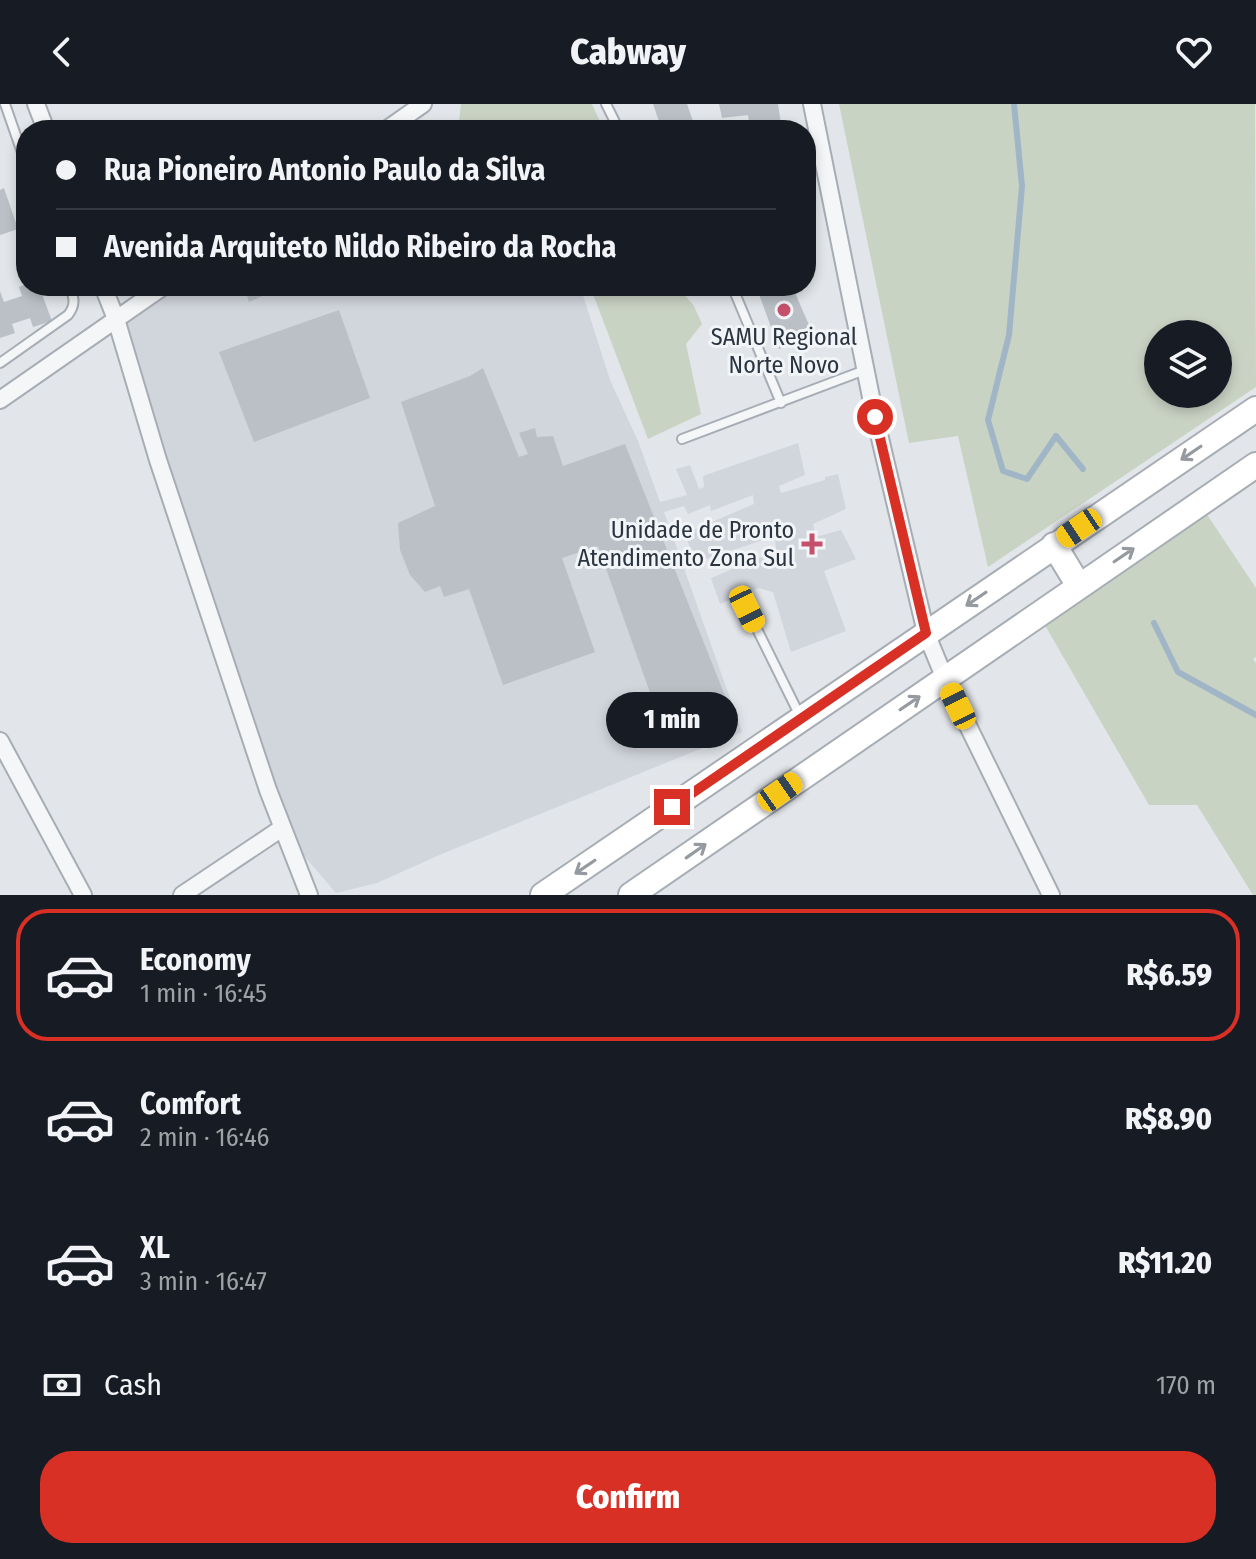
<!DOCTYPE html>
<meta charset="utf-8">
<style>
body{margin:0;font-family:"Fira Sans Condensed",sans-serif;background:#242831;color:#f1f3f6;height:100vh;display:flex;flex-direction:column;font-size:30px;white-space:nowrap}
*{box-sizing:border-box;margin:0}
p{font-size:26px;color:#9ea1a6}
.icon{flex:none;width:44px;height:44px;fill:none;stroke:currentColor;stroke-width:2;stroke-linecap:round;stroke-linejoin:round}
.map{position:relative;height:791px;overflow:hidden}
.drawer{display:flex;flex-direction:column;background:#171b24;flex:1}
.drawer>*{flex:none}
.top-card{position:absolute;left:16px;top:16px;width:800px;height:176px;border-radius:32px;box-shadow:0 4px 12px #0003;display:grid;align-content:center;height:176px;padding:0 40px;background:#171b24}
.controls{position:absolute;left:1144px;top:216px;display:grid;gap:16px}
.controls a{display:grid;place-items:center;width:88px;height:88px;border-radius:50%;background:#171b24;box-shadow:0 4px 12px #0003;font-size:40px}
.end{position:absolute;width:36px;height:36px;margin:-18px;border:10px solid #d93025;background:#fff;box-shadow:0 0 0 4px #fff}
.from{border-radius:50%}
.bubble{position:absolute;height:56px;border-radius:28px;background:#171b24;box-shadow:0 4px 12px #0003;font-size:26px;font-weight:800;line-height:56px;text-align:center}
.car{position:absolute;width:24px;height:48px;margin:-24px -12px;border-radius:10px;box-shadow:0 0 6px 2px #0007;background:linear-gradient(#f5c518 24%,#345 0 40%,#f5c518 0 76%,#345 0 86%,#f5c518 0)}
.top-card b{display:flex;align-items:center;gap:28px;height:76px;font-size:30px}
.top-card b+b{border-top:2px solid #363941}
.top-card i{width:20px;height:20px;background:#f1f3f6}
ul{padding:14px 0 0;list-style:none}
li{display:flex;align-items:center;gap:24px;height:132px;margin:0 16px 12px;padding:0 24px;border:4px solid transparent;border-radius:32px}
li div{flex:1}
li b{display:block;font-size:30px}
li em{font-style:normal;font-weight:800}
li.current{border-color:#d93025}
li>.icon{width:72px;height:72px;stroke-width:1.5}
.pay{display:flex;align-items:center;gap:20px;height:88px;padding:0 40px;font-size:30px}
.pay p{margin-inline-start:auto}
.cta{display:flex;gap:16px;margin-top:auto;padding:16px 40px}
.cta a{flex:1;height:92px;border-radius:32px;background:#d93025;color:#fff;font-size:32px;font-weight:800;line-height:92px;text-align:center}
header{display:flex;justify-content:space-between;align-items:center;height:104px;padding:0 40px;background:#171b24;font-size:36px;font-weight:800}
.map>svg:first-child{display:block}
.built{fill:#d1d5dc}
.green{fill:#c9d3c4;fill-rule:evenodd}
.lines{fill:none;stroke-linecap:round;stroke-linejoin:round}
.stream{stroke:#a0b6c7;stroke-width:6}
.building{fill:#bac0c6}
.service-casing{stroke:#a7adb4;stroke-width:12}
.minor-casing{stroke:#a7adb4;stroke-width:20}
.secondary-casing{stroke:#a7adb4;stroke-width:28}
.service{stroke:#f5f6f8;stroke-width:8}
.minor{stroke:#f5f6f8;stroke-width:16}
.secondary{stroke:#fff;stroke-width:24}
.oneway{stroke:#959aa0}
.route{stroke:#d93025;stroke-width:10}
.poi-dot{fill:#c6506c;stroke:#f2f5f7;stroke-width:3}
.labels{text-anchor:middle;stroke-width:6;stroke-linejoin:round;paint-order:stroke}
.poi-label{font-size:24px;fill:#2b3541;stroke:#f2f5f7}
</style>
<header><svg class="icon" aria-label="back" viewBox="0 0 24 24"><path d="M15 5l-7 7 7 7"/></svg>Cabway<svg class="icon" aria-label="heart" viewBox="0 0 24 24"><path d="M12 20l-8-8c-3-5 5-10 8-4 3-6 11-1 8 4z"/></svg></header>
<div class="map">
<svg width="1256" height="791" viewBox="0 0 1256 791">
<rect width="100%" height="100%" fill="#e2e6ea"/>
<path class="built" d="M164,182H580L610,276L638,337L660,398L687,391L676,365L690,361L699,385L704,383L703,372L798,339L805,371L779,382L781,389L825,376V373L838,370L846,405L813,420L816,433L841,426L856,455L824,467L846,527L791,548L773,488L758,484L720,500L711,474L776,447L775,432L697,458L684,430L754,400L753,391L711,407L710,401L688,410L684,402L664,408L742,628L444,749L377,779L336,789L281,725L116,215Z"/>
<path class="green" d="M461,0H592L604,26H458Z
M839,0H1255L1256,283L988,463L958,332L909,339ZM1218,230V290H1158V230Z
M590,182H677L694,202L702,220L686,240L701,310L648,335Z
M1200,400L1256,484V553L1253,555L1256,559V791H1253L1197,701H1149L1039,511Z"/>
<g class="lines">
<path class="stream" d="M1014,0L1022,82L1009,231L988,316L1003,367L1027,375L1056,332L1083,365
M1154,519L1178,568L1256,611"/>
</g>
<path class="building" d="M653,0H687L696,26H662Z
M719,0H778L782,26H750L748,11L722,14Z
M4,84L18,125L0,131V86Z
M26,180V182H39L52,217L33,223L30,214L12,220L15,229L0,234V187L4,198L22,192L19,183Z
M244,182H271L273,187L249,198Z
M756,182H792L813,230L779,245Z
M339,206L370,294L254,338L219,248Z
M483,264L519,353L528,350L519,329L535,324L537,333L553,332L563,362L625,340L731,607L665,631L598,442L562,454L595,548L503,581L469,485L444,493L440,482L425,488L410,471L400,446L398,419L435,402L401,298L470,272Z"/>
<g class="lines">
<g class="service-casing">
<path id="service" d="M5,0L26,60
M606,0L619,26
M732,182L781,299
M0,259L68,211C76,201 74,194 70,182
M682,335L865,266
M747,505L801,614"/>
</g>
<g class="minor-casing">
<path id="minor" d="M36,0L46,26
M812,0L875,313L926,529L945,575L1051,791
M386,26L423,0
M103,182L116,215L158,356L268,686L309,791
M0,296L164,182
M0,637L83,791
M182,791L282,724"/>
</g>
<g class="secondary-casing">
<path id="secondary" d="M1054,441L1079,482
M543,791L1256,305
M631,791L1256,361"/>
</g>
<use href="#service" class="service"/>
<use href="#minor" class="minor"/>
<use href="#secondary" class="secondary"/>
</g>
<defs><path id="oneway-shaft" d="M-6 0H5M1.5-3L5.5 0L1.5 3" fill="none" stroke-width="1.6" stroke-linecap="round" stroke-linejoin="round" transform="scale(2)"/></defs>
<g class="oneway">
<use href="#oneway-shaft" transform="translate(1191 349) rotate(146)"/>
<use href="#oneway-shaft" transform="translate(1124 451) rotate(-34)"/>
<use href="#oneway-shaft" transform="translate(976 495) rotate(146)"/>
<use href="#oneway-shaft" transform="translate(910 599) rotate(-34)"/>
<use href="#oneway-shaft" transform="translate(696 747) rotate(-35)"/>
<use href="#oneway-shaft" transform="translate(585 763) rotate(146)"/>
</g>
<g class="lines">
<path class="route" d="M672,703L926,529L875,313"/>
</g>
<g class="poi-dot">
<circle cx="784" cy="206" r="8"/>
<path d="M808 428h8v8h8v8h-8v8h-8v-8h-8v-8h8z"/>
</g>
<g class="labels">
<g class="poi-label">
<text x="784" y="241">SAMU Regional<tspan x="784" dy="28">Norte Novo</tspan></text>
<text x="794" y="434" text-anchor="end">Unidade de Pronto<tspan x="794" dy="28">Atendimento Zona Sul</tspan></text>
</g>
</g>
</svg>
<div class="controls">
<a><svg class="icon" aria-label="layers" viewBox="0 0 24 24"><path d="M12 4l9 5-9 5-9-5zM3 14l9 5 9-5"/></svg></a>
</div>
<i class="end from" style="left:875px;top:313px"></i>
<i class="end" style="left:672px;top:703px"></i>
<div class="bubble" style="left:606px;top:588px;width:132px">1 min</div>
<i class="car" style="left:1079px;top:424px;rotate:236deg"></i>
<i class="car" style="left:747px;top:505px;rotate:154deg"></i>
<i class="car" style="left:958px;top:602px;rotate:334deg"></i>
<i class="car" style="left:780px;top:688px;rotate:55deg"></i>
<div class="top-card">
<b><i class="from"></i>Rua Pioneiro Antonio Paulo da Silva</b>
<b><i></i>Avenida Arquiteto Nildo Ribeiro da Rocha</b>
</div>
</div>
<section class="drawer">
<ul>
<li class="current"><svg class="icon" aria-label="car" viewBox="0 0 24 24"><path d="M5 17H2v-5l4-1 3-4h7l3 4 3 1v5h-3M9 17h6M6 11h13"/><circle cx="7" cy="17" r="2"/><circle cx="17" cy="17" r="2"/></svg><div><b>Economy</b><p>1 min · 16:45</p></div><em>R$6.59</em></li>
<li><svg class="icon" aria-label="car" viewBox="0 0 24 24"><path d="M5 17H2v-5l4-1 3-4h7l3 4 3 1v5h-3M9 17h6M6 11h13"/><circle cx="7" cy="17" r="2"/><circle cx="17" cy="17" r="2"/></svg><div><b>Comfort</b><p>2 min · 16:46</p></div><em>R$8.90</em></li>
<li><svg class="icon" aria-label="car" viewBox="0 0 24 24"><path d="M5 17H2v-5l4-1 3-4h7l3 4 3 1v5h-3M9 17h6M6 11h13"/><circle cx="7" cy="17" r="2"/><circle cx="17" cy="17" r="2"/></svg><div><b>XL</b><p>3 min · 16:47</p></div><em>R$11.20</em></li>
</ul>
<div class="pay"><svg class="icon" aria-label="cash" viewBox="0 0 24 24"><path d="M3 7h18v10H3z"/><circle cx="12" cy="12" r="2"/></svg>Cash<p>170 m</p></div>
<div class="cta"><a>Confirm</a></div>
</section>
